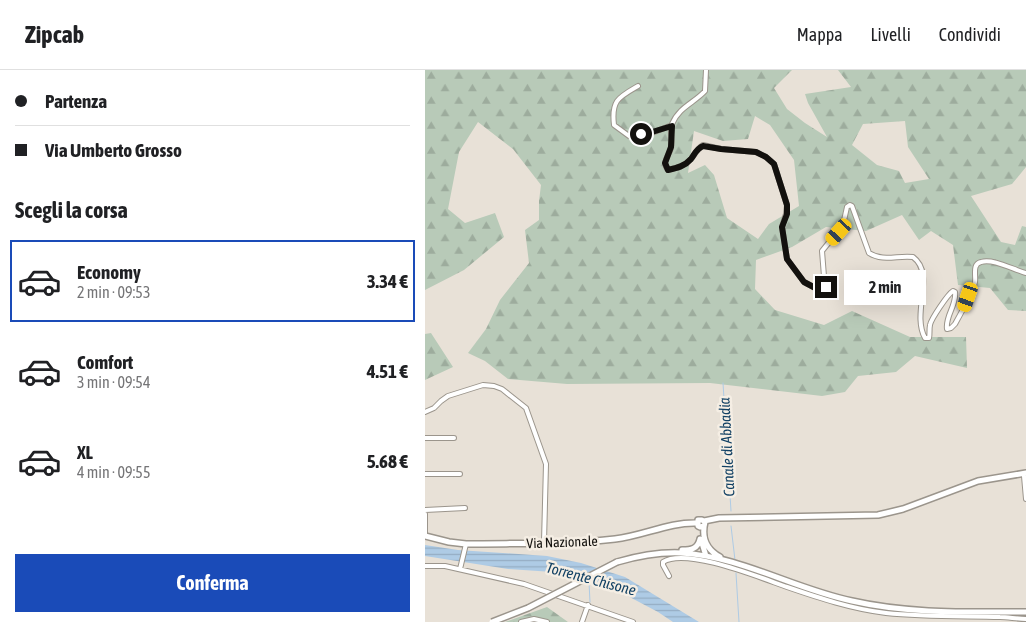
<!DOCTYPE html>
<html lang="it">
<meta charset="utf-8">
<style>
body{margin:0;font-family:"Asap Condensed",sans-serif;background:#f6f6f6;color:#202124;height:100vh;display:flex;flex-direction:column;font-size:19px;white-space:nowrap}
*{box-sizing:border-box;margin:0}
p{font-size:16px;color:#757577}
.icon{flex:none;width:28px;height:28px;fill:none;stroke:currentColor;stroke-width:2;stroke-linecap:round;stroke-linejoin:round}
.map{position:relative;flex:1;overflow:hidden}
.details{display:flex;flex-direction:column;background:#fff;width:425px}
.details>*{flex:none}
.top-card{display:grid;align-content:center;height:110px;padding:0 15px;background:#fff}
.end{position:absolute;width:22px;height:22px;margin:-11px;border:6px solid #13110e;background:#fff;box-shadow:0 0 0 2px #fff}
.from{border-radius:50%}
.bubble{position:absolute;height:35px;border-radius:0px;background:#fff;box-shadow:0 5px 20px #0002;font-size:16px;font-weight:700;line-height:35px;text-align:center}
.car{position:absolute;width:15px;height:30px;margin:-15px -8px;border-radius:6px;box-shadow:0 0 4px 1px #0007;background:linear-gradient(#f5c518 24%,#345 0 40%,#f5c518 0 76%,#345 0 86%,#f5c518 0)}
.top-card b{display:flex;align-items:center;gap:18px;height:48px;font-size:19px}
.top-card b+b{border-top:1px solid #e0e0e0}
.top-card i{width:12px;height:12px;background:#202124}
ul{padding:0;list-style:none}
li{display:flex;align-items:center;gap:15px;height:82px;margin:0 10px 8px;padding:0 5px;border:2px solid transparent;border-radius:0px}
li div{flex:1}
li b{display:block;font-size:19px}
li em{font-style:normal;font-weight:700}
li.current{border-color:#1a4bb8}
li>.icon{width:45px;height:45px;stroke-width:1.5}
h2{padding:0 15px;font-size:22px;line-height:60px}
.cta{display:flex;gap:10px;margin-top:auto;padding:10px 15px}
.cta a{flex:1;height:58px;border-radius:0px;background:#1a4bb8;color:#fff;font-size:20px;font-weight:700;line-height:58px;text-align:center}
header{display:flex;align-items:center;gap:30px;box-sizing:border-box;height:70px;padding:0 25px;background:#fff;border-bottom:1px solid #e0e0e0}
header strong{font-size:24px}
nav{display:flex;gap:28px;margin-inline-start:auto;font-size:18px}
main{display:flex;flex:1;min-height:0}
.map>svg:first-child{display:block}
.forest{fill:url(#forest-firs);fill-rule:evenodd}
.water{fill:url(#water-rules)}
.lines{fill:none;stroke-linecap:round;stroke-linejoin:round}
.stream{stroke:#aecbe5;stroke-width:1}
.minor-casing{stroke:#9b958c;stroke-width:6}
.major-casing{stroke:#9b958c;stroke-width:8}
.minor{stroke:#fff;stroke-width:4}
.major{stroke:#fff;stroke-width:5}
.major-bridge-casing{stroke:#9b958c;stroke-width:8;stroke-linecap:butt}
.major-bridge{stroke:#fff;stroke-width:5}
.route{stroke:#13110e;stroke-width:6}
.labels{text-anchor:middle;stroke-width:5;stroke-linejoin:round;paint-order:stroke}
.street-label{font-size:14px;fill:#13110e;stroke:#f5eee4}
.water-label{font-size:15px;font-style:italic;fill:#124164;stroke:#f5eee4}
</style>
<header>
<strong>Zipcab</strong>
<nav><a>Mappa</a><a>Livelli</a><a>Condividi</a></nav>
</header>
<main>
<section class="details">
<div class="top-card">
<b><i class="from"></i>Partenza</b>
<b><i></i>Via Umberto Grosso</b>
</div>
<h2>Scegli la corsa</h2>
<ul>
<li class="current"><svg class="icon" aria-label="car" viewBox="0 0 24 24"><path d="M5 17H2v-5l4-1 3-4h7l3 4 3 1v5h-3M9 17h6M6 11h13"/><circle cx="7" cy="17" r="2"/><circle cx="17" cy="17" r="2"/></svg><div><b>Economy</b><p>2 min · 09:53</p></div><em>3.34 €</em></li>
<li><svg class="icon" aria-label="car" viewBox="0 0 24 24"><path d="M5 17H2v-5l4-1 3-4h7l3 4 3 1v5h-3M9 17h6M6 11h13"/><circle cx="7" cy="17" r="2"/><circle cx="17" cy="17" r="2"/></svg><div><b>Comfort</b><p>3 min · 09:54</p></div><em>4.51 €</em></li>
<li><svg class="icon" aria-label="car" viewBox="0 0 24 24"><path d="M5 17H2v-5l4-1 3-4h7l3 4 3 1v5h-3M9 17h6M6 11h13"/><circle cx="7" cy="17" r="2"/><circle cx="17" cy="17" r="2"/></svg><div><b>XL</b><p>4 min · 09:55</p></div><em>5.68 €</em></li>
</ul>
<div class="cta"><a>Conferma</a></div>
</section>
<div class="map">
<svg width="601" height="552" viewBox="0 0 601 552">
<defs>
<pattern id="forest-firs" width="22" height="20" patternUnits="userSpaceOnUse" patternTransform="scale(1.25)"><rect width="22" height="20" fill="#b8cab8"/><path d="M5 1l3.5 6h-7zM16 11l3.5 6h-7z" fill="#9dac9d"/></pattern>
<pattern id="water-rules" width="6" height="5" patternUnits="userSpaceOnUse" patternTransform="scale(1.25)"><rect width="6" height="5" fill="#aecbe5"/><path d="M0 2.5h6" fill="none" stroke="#95adc3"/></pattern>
</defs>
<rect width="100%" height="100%" fill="#e8e1d7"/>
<path class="forest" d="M0,0H367L349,18L362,39L380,53L402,67L383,33L380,24L426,17L413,0H601V97L587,114L546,126L576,172L590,175L597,156L601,157V241L583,240L565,218L533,215L528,175L506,161L494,170L477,145L441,161L401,157L367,177L331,190L330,219L350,240L399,255L427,241L485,267H541L542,298L490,286L471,302L433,306L420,322L397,326L285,313L142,314L83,309L60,291L43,283L61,259L75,230L104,193L100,160L114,150V131L116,115L88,79L53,52L34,82L23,139L40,153L70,143L79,167L39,200L0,220ZM330,46L345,55L369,90L374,136L344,154L333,169L302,148L289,105L280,95L263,103L269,61L298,71L323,69ZM480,51L483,77L504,109L480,113L474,101L452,95L427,75L438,54Z
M6,263L28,297L0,310V264Z
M122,537L143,552H80Z"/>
<path class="water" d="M0,475L33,480L122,486L156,493L200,507L274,552H248L233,542L197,523L128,502L83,499L0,486Z"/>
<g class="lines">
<path class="stream" d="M298,313L306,441
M306,456L310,490
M311,503L314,552
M164,512L165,532"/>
<g class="minor-casing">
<path id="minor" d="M281,0L280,21C269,33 254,37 247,54C244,62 248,70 246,78C244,86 236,92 243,100C252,98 260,96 266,89C270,84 272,79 278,75L296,79L331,82L341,87L349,94L362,135L361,144L357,157L362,189L379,212L396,221L400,219L397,181L418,155L422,137L425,135L427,136L444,183C458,192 473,185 488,187C511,204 486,243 500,268H504C505,264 504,260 505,255C506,249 523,224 528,221L530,222C532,235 520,246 522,259L526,258L530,254C535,245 548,222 550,212C551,205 547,194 556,192C568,188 589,200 601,203
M213,16C194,27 186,30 189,55L204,66L227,63L247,55
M0,342L9,338L16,331L23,326L58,315L69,316L77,319L101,338L121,394L119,472
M0,368H29
M0,404H35
M599,406L601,429
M0,440L40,438
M0,444V466
M0,496H20L99,514L208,552
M35,499L41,474
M244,506L238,495V492C261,477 336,508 362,517C394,528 427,539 461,543C499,547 537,546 575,547C583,547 592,549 601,549
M96,552L109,549L122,552
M157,552L163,535"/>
</g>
<g class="major-casing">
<path id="major" d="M279,451L294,448L453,445L478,439L553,411L601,403
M279,456L275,457L273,456V450H277L280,452C276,468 281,479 295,487
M0,466L24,472L41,474C90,473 141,475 190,469C218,466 244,452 272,453
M276,470L281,486
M257,480C266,480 273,479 275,469
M192,492C213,486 234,482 256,483C315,486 369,519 427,531C484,544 543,542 601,542"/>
</g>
<use href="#minor" class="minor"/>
<use href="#major" class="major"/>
<g class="major-bridge-casing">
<path id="major-bridge" d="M67,552L103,538L192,492"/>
</g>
<use href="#major-bridge" class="major-bridge"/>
</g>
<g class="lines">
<path class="route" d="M216,64L227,62L247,56L246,77L240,93L243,100C252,98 260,96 266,89C270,84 271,79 278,76L296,79L331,82L341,87L349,94L362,135V144L357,157L362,189L379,212L396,221H398L401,217"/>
</g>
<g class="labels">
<g class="street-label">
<text transform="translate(137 472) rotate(-2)" y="5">Via Nazionale</text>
</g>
<g class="water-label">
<text transform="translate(302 377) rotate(-93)" y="5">Canale di Abbadia</text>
<text transform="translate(166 509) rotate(15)" y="5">Torrente Chisone</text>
</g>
</g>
</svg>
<i class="end from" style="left:216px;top:64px"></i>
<i class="end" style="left:401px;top:217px"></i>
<div class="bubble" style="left:419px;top:200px;width:82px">2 min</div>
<i class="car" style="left:414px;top:162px;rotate:222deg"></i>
<i class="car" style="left:543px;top:227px;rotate:199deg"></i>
</div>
</main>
